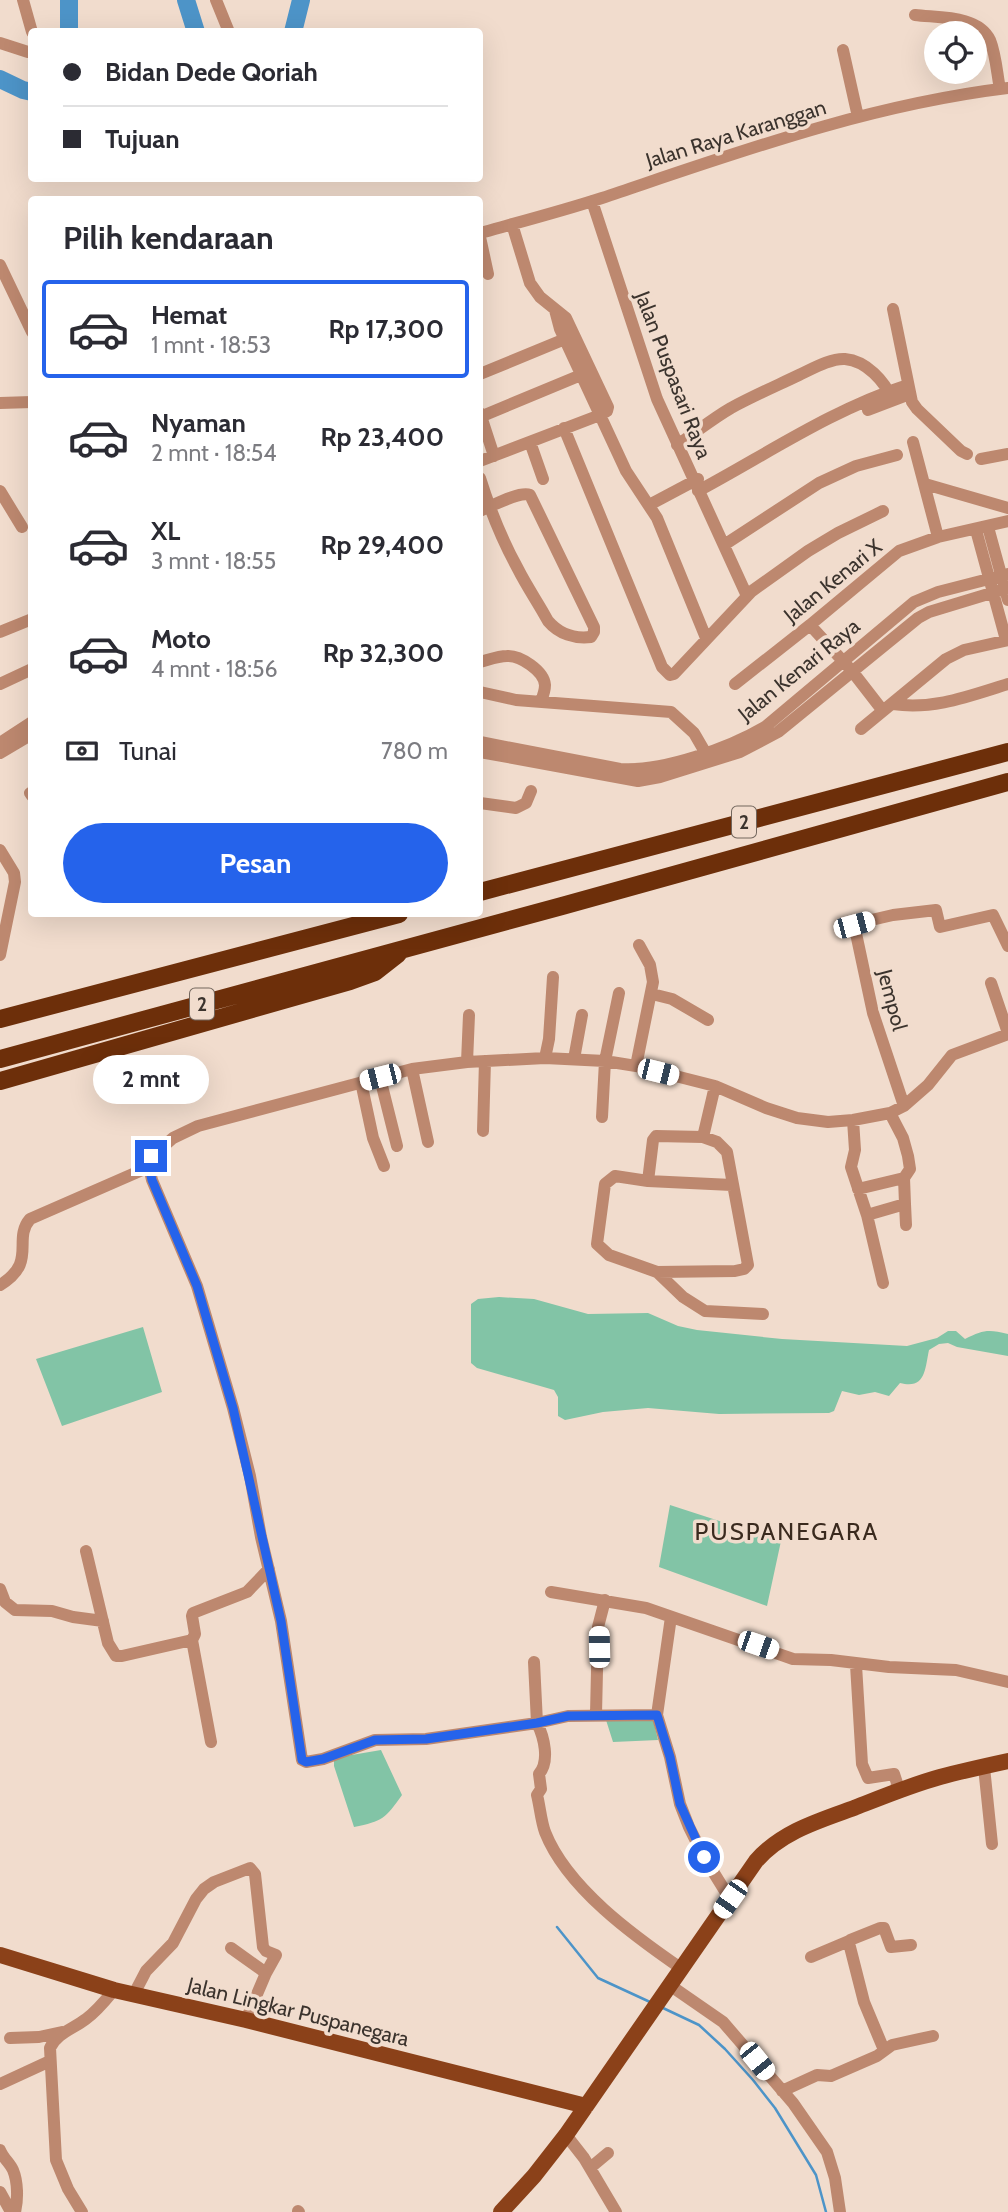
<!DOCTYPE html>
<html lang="id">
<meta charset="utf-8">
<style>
body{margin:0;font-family:Cabin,sans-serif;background:#f7f7f7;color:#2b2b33;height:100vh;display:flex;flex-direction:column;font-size:26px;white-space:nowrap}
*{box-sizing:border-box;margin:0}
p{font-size:23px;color:#7c7c81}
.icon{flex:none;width:38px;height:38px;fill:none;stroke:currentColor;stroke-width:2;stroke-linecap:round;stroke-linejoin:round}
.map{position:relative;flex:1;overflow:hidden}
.details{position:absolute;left:28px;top:196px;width:455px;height:721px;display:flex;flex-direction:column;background:#fff;border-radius:7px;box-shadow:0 7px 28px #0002}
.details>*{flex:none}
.banner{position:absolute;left:28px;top:28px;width:455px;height:154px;border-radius:7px;box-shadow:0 7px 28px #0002;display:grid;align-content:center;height:154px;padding:0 35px;background:#fff}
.fabs{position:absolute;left:924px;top:21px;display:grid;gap:14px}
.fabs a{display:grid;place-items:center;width:63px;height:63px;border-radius:50%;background:#fff;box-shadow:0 7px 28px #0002;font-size:35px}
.end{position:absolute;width:32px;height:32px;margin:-16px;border:9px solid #2563eb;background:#fff;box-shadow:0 0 0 4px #fff}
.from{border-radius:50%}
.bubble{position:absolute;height:49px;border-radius:24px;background:#fff;box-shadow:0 7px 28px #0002;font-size:23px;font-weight:800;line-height:49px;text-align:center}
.car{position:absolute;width:21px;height:42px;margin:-21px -10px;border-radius:9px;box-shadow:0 0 5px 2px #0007;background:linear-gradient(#fff 24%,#345 0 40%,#fff 0 76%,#345 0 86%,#fff 0)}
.banner b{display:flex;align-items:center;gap:24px;height:66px;font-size:26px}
.banner b+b{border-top:2px solid #e1e1e2}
.banner i{width:18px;height:18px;background:#2b2b33}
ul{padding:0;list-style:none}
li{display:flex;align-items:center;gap:21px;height:98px;margin:0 14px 10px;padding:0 21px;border:4px solid transparent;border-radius:7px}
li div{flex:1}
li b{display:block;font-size:26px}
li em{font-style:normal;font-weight:800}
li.selected{border-color:#2563eb}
li>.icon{width:63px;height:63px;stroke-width:1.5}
h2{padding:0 35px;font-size:32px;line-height:84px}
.pay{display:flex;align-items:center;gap:18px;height:77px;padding:0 35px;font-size:26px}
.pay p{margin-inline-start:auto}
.action{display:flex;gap:14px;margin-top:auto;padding:14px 35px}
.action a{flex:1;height:80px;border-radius:42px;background:#2563eb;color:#fff;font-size:28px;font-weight:800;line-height:80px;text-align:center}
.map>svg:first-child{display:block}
.green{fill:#82c4a6}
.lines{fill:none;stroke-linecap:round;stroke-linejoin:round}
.stream{stroke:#4d94c8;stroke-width:2.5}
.river{stroke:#4d94c8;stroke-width:18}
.minor{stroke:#bd886f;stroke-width:12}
.major{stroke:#8b4119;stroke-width:16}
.highway{stroke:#6d2f0a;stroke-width:18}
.route{stroke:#2563eb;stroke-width:9}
.labels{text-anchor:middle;stroke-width:7;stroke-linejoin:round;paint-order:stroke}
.shield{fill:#f1dccd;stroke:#72665d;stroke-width:2}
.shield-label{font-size:19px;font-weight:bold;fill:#3b332d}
.street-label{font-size:21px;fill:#3b332d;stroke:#f1dccd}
.quarter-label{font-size:24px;letter-spacing:2px;fill:#3a2a1e;stroke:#f1dccd}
</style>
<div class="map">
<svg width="1008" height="2212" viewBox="0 0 1008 2212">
<rect width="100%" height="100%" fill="#f1dccd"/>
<path class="green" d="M499,1297L534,1299L588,1314L648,1313L678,1326L697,1330L782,1339L907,1346L937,1338L948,1331H956L965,1339C983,1330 988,1329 1008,1334V1356L957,1347L948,1343L939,1344L929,1350C925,1368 926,1390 900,1383L889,1396L875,1392L859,1395L842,1391L834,1411L829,1413L719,1414L648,1408L603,1412L565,1420L558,1416V1397L554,1390L477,1368L471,1363V1304L478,1299Z
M143,1327L162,1392L62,1426L36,1359Z
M670,1505L781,1541L767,1606L659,1567Z
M653,1719L658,1740L613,1742L606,1720Z
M381,1750L402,1795C385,1819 383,1821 354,1827L334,1766V1758Z"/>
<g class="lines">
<path class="stream" d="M557,1927L598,1978L650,2002
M663,2008L699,2025L725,2049L753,2080L775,2108L816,2175L826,2212"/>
<path class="river" d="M186,0L196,32
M69,32V0
M293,32L301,0
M0,79L23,90L32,92"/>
<path class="minor" d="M23,0L32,32
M216,0L229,32
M915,15C939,18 978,15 990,40C996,55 997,74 1000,89
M0,43L28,52L32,51
M843,50L858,117
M592,201L657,399L747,596
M480,233C520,222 562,211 602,198C736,153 867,105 1008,88
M480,237L488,274
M0,265L32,332
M893,309L912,402L917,409L961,451L967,454
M555,310L560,329L626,471L657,518L706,638
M480,374L565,339
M0,403L32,402
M868,410L910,394
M480,413L494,456
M480,417L581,375
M564,428L662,667L670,675L674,674L752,591L808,551L838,533L883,511
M530,442L543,479
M913,442L938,537
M677,445C695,433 712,419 731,408C753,396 776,386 799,375C812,369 831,358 845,359C867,361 884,381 893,400
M981,459L1008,454
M480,461L600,415L607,411L608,407L566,318L540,297L530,283L512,224
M480,478C490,510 502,540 518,569C527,587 539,604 548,621C559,634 575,639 591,637L594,632V627L530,495C519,491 492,506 480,511
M925,484L1008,508
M0,491L22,527
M698,491C767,454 833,409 908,385
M649,505L698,479
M988,527L1008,600
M976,530L1006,640
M724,545L819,483L856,466L897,455
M810,625L852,671L883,711
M0,632L32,619
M480,662C488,660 498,656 507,656C520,655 544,671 545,685C545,690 543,696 541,701
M0,684L32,669
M735,684L810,625L899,551L938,537L1008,521
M480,692L516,700L671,712L694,733L705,752
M893,704C934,710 969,696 1008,684
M861,729L946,659L964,650L1008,640
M480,742L620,769C663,772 729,748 765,727L914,602L938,592L1008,574
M0,743L32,722
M480,752L638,781L660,777L740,752L778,732L918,618L929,612L1008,588
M0,753L32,734
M32,792L30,793L32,796
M480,803L516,808L526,803L531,791
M0,850L14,873L15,882L0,955
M991,983L1008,1033
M652,994L672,999L708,1020
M545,1058L549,1039L553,977
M574,1059L582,1015
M467,1062L469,1015
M636,1066L653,982L650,965L639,945
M412,1069L428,1142
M380,1078L397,1146
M361,1082L373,1138L384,1166
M904,1106L873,1013L854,924L893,915L936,910L940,927L993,915L1008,946
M602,1117L605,1061L619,993
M853,1120L855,1150L851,1167L867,1215
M483,1131L485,1061
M648,1181L653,1140L656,1136L703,1137
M732,1185L648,1181L615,1176L605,1184L597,1244L609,1255L657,1272L683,1297L705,1311L763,1314
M858,1189L904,1178
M905,1204L906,1225
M657,1272L735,1271L744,1269L748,1265L727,1152L717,1142L703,1137L715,1086
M883,1283L867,1215L905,1204L904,1178L910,1169L908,1156L903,1138L890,1113
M0,1285C38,1262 12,1240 30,1219L149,1167
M86,1551L108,1643L116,1656H122L192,1640L195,1634L192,1616L193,1613L247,1592L269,1569
M0,1589L5,1602L15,1610L52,1611L73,1617L103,1621
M551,1592L646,1608L793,1659L831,1660L889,1667L956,1670L1008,1682
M671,1617L657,1715L670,1757L680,1804L689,1827L704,1857L730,1899
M192,1640L211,1742
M534,1662L537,1723C544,1737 550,1761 539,1774L541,1789L537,1795C540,1807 541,1821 545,1832C567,1888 634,1936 682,1969
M856,1665L862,1764L868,1778L894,1774L897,1783L896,1792
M596,1714L598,1627L605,1600
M657,1715L568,1716L537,1723L426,1739L375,1740L323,1759L306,1762L302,1760L281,1621L261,1537L250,1476L233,1408L197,1286L152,1180L149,1167V1159L173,1138L198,1126L412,1069L467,1062L545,1058L605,1061L636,1066L715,1086L766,1108L797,1118L828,1122L853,1120L890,1113L904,1106L928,1085L952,1055L1008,1034
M984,1767L992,1844
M231,1948L266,1973L246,2020
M811,1957L849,1941
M671,1986L723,2022L793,2103L827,2152L835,2178L840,2212
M134,1994L146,1971L173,1943L196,1899L204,1889L214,1882L250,1868L255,1874L263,1947L266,1951L276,1955L266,1973
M10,2038L39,2037L62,2032
M884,2050L864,2002L849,1943L850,1940L880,1928H884L891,1947L911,1945
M0,2084L50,2061
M782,2091L817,2075L831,2076L877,2056L892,2045L933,2036
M566,2135L584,2158L616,2212
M0,2150C3,2158 10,2163 13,2170C18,2182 18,2200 15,2212
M590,2168L608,2153
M0,2192L11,2212
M298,2211L299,2212
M82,2212L68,2189L56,2160L50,2048C57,2033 73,2029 86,2019C97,2011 105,2001 114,1990"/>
<path class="major" d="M0,1955L114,1990L246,2020L586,2106
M501,2212L534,2176L566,2135L756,1861C781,1832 818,1821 854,1808C882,1797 911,1785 940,1777C962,1771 985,1766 1008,1761"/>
<path class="highway" d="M480,892L1008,752
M0,1019L399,914
M0,1059L562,906L1008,782
M0,1081L350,981L375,972L398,954"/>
</g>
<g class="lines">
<path class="route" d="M151,1156L149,1167L152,1180L197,1286L233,1408L281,1621L302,1760L306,1762L323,1759L375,1740L426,1739L537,1723L568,1716L657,1715L670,1757L680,1804L704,1857"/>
</g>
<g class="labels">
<g class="shield">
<rect x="732" y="806.5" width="24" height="31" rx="5"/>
<rect x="190" y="988.5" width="24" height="31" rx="5"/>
</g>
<g class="shield-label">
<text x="744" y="829">2</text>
<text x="202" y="1011">2</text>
</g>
<g class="street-label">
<text transform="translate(736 134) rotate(-17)" y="7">Jalan Raya Karanggan</text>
<text transform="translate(673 375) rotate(69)" y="7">Jalan Puspasari Raya</text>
<text transform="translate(833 581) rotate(-39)" y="7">Jalan Kenari X</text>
<text transform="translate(799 670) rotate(-39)" y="7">Jalan Kenari Raya</text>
<text transform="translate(892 1000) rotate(75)" y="7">Jempol</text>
<text transform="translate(298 2012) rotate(14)" y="7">Jalan Lingkar Puspanegara</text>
</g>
<g class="quarter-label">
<text x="787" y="1540">PUSPANEGARA</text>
</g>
</g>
</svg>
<div class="fabs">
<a><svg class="icon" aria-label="locate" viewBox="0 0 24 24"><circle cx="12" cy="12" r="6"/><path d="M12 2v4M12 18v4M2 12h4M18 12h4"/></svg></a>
</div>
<i class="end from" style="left:704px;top:1857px"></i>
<i class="end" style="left:151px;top:1156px"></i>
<div class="bubble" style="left:93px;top:1055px;width:116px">2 mnt</div>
<i class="car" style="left:854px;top:925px;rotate:75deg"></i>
<i class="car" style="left:658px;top:1072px;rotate:104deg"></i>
<i class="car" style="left:380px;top:1077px;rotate:256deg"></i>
<i class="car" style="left:758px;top:1645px;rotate:109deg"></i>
<i class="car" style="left:599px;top:1647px;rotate:359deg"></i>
<i class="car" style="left:730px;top:1899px;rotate:215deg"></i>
<i class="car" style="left:757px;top:2061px;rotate:141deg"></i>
<div class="banner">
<b><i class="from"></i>Bidan Dede Qoriah</b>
<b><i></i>Tujuan</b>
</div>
<section class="details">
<h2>Pilih kendaraan</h2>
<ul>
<li class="selected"><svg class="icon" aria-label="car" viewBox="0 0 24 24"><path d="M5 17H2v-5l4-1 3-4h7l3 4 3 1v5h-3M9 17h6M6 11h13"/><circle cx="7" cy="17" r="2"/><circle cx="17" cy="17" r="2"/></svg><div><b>Hemat</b><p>1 mnt · 18:53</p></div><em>Rp 17,300</em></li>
<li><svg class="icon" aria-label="car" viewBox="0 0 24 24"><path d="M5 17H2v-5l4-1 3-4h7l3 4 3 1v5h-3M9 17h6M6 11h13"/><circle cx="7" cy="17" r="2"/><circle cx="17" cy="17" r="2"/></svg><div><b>Nyaman</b><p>2 mnt · 18:54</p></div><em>Rp 23,400</em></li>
<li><svg class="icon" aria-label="car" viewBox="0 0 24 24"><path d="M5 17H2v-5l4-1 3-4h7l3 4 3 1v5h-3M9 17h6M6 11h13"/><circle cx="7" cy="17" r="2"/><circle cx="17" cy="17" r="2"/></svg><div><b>XL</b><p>3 mnt · 18:55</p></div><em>Rp 29,400</em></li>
<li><svg class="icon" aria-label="car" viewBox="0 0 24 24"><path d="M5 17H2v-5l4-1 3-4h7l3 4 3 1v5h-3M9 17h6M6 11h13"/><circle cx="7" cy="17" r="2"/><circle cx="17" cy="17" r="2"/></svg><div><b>Moto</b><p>4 mnt · 18:56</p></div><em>Rp 32,300</em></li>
</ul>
<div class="pay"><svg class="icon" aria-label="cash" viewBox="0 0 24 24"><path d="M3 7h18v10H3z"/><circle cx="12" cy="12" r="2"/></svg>Tunai<p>780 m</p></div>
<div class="action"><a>Pesan</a></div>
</section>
</div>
